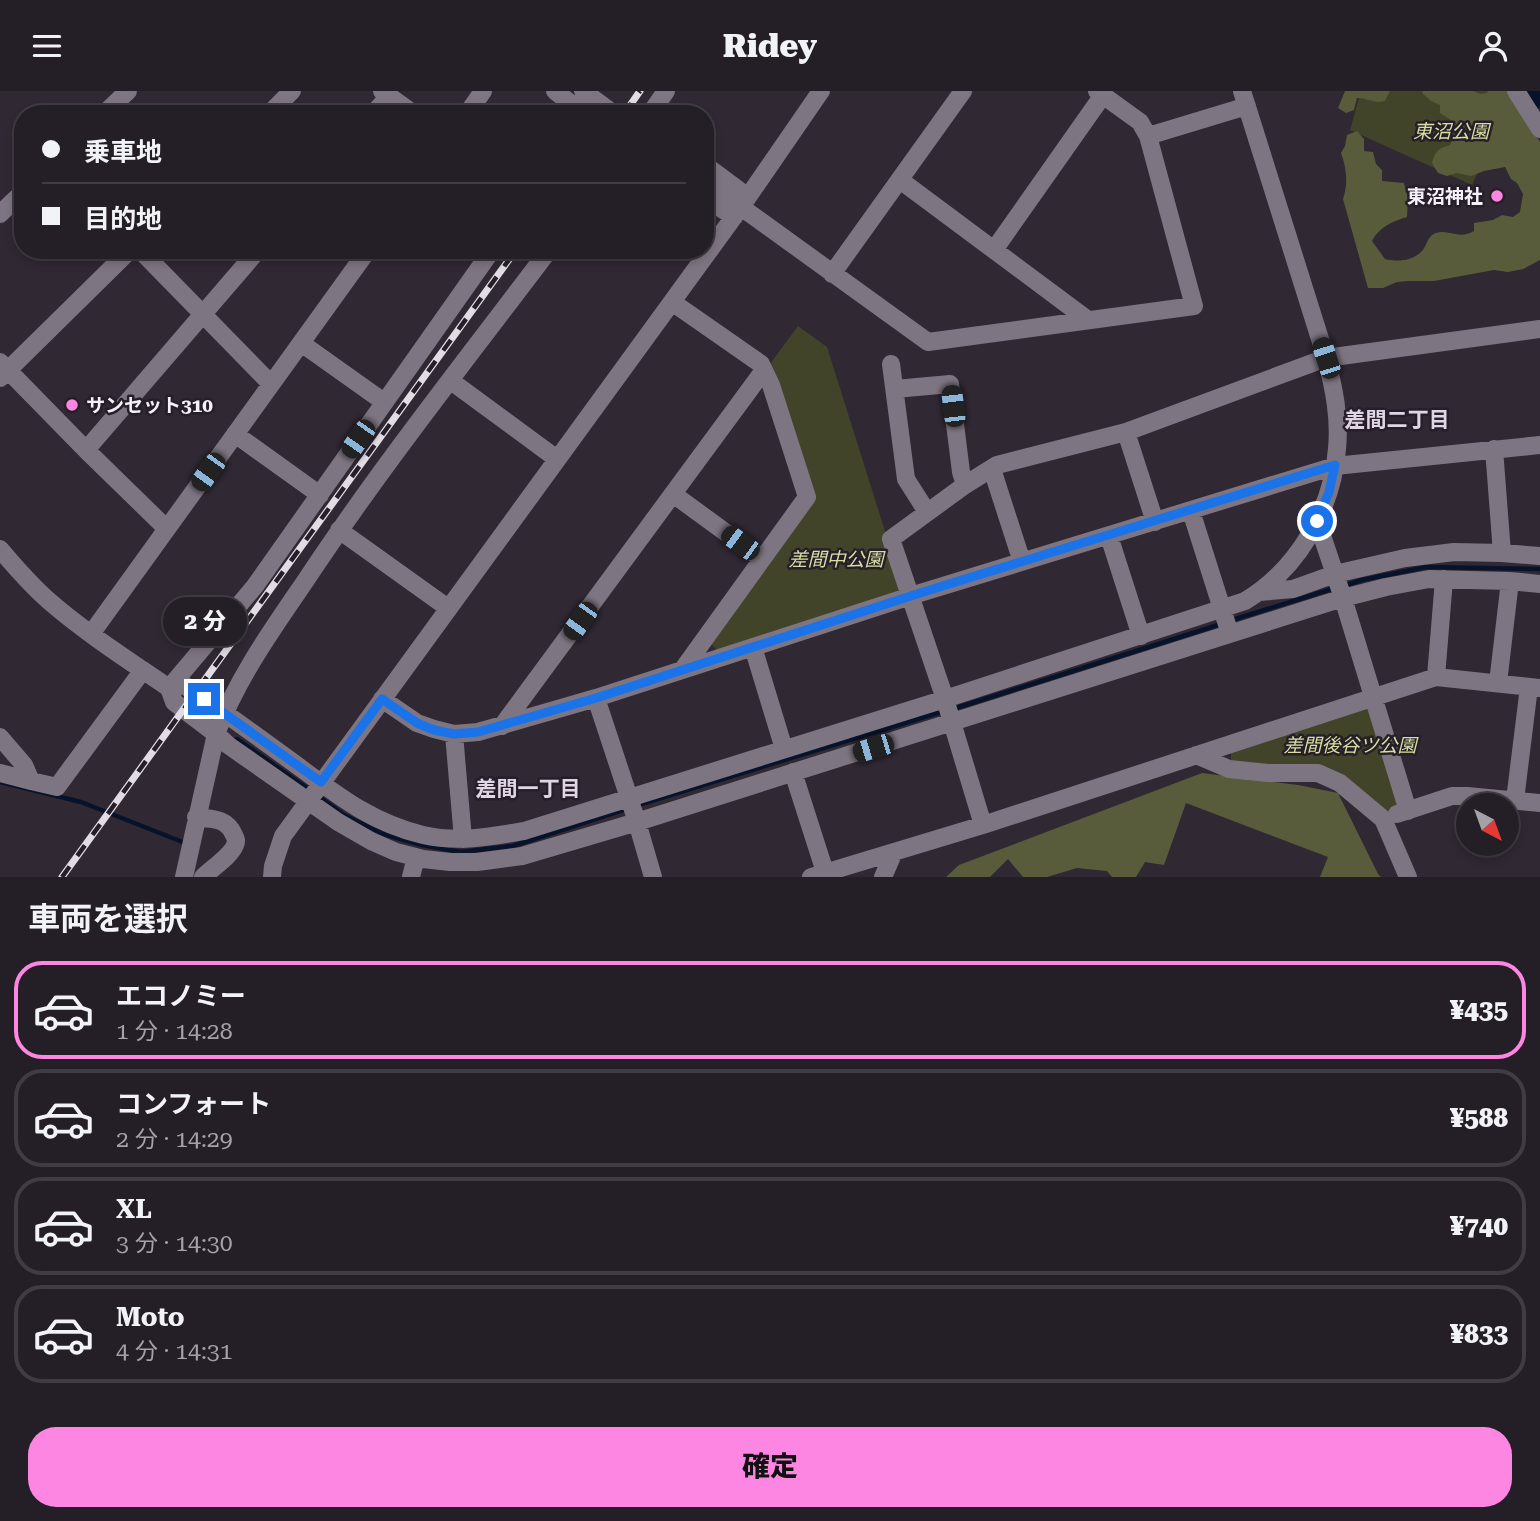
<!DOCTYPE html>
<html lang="ja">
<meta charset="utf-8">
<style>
body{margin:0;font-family:"Roboto Serif","Noto Sans JP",serif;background:#302b32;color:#f1f3f6;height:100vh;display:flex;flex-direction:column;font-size:26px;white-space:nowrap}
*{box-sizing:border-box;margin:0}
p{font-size:23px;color:#a3a2a7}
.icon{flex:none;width:38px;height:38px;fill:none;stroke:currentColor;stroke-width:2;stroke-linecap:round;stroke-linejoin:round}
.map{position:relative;height:786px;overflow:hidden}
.details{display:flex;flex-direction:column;background:#241e26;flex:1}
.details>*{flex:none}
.banner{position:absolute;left:14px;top:14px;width:700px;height:154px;border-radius:28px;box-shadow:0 4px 10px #0003,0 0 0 2px #413c43;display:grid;align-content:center;height:154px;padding:0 28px;background:#241e26}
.needle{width:46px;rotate:139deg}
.fabs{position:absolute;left:1456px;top:702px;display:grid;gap:14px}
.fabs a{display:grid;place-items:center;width:63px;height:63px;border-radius:50%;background:#241e26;box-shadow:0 4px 10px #0003,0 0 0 2px #413c43;font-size:35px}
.end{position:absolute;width:32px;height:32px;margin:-16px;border:9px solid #1a73e8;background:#fff;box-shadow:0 0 0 4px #fff}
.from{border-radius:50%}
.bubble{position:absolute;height:49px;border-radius:24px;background:#241e26;box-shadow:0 4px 10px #0003,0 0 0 2px #413c43;font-size:23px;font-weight:800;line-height:49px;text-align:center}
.car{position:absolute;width:21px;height:42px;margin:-21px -10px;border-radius:9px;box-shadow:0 0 5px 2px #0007;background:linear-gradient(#222 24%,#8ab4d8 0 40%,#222 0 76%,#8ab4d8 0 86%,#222 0)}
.banner b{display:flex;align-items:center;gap:24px;height:66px;font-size:26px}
.banner b+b{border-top:2px solid #413c43}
.banner i{width:18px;height:18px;background:#f1f3f6}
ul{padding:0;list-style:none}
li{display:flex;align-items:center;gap:21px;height:98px;margin:0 14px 10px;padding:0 14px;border:4px solid #413c43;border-radius:28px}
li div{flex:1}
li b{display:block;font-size:26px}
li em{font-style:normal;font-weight:800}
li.selected{border-color:#fd86e2}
li>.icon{width:63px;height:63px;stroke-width:1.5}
h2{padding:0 28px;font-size:32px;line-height:84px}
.button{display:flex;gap:14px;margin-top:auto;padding:14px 28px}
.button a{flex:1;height:80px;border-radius:28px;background:#fd86e2;color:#111;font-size:28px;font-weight:800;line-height:80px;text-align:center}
header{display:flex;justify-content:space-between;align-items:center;height:91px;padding:0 28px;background:#241e26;font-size:32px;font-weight:800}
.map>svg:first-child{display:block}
.green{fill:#414429}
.forest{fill:#585c3a}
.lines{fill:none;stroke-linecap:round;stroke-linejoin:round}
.stream{stroke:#07132b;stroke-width:4.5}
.canal{stroke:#07132b;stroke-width:14}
.minor{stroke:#7e7582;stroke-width:18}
.rail-casing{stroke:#e2dde4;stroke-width:7}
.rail{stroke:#261f29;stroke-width:4.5;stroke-dasharray:13;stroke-linecap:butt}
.route{stroke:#1a73e8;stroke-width:9}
.poi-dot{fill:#fd86e2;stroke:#261f29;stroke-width:2.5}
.labels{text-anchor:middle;stroke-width:5;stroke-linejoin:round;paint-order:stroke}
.park-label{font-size:19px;font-style:italic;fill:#d7dfa0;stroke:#261f29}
.poi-label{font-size:19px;font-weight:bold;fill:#f6f1f8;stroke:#261f29;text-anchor:end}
.neighbourhood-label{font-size:21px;font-weight:bold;fill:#dfd5e4;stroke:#261f29}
</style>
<header><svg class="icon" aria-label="menu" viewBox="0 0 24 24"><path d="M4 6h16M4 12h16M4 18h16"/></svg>Ridey<svg class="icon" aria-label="person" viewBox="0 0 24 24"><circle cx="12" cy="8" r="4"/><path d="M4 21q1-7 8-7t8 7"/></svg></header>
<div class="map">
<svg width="1540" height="786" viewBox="0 0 1540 786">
<rect width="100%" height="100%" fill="#302833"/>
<path class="green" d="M1361,0H1510L1513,4L1472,94L1350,39Z
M798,235L827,256L902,494L897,505L719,562L709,550L813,406L770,273Z
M1363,614L1375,622L1398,718L1386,723L1351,693L1231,673V657Z"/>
<path class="forest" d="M1345,0H1390L1385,10C1373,13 1369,7 1357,7L1354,19L1346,22L1338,17Z
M1422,0H1473L1481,3L1487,2L1488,0H1511L1540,51V169L1523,178L1508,181L1494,179L1434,190H1408L1397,191L1383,197H1368L1343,108C1348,93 1347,78 1341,62L1345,55L1347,44L1357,40L1364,48V60L1373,61L1376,73L1382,79V90L1404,92L1408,107L1407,126C1392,131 1380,135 1372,150L1385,168C1398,171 1413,170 1422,160C1428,153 1427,145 1436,142C1449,138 1459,149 1474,140V132L1493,129L1502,124L1513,126L1520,121L1523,103L1517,92L1511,88L1505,76L1484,80L1471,85L1457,82L1447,85L1438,82L1432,72C1435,61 1438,57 1450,54C1455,45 1456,41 1454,31L1440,22V14L1431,10L1423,3Z
M1202,682L1298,694L1338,702L1378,783L1381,786H1320L1328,766L1186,712L1164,774L1145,771L1136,786H1112L1107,780L1077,777L1047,786H1023L1008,768L990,786H946L959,774Z"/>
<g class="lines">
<path class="stream" d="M1343,495L1362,489L1426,476L1540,478
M1229,530L1335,497
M953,618L1221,533
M237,648L311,700
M0,691L81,711L185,752
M318,705L344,724L383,743L422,754L461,761L513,755L626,718
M635,715L944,620"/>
<path class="canal" d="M1534,0L1540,10"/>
<path class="minor" d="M382,0L414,23
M555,0L584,23
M583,0L614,23
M1516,0L1540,38
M104,23L128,0
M269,23L292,0
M373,23L389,5
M467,23L483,0
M650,23L666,0
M1148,45L1247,15
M705,74L748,106
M900,89L1088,229
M705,90L928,251L1194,215L1148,45L1140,31L1097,0
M705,107L734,126
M0,123L23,101
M140,159L271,293
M994,159L1103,4
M832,183L963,0
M672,211L761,273L771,294L807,406L683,578
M301,252L384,311
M0,271L86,359L167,438
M891,273L906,388L927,421
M0,287L130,159
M451,290L557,368
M895,298L950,293L961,381L965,394
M1126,341L1155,431
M235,343L320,404
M1494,358L1502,462
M86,359L258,159
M992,378L1022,471
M673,403L762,468
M1191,420L1230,543
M1317,430L1343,507L1408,720
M339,439L448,517
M1109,445L1141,545
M0,458C16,477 31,494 49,510C86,542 128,569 169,597L174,611L216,643L228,654L338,731L371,750L396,761L423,768L450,771H477L522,765L637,731L1343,507L1386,496L1429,488L1510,490L1540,493
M1259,501L1293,498L1335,483L1405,467L1454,461L1502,462L1540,465
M91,543L368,159
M753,556L784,658
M1436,586L1444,488
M1498,592L1510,490
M169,597L184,594C216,616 249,639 280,662C328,696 364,730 423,744C457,752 490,746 524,740L945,608L1245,510C1298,478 1332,419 1337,358C1340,327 1334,297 1326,267L1242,0
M169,597L255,495L492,159
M596,607L637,731L653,786
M382,608L417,632L434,638L454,643L478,641L596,607L920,502L1335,375L1540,354
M502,635L764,279
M454,643L463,748
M0,646L24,674L31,690L57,696L143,579
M1196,664L1229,678L1268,682H1318L1340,692L1383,728L1408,786
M793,681L825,781
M0,682L31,690
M1515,709L1529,596
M1397,723L1452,705H1467L1540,712
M196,726C212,728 227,727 234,744C236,748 237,750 235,754C231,765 212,777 203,786
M983,734L945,608L891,448L965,394L997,374L1126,341L1326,267L1540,238
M184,786L216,643C237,588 271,540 304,492C380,377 466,269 549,159
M272,786L273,775L283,745L741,116L821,0
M411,786L416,766
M811,786L983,734L1436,586L1540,597
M883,786L894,761"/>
<g class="rail-casing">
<path id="rail" d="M624,23L640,0
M62,786L516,159"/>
</g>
<use href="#rail" class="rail"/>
</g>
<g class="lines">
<path class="route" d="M204,608L321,691L382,608L417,632L434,639L454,643L478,641L596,607L920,502L1335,374L1329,401L1317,430"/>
</g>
<g class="poi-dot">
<circle cx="1497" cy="105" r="7"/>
<circle cx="72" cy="314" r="7"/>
</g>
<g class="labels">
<g class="park-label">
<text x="1451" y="47">東沼公園</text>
<text x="836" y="475">差間中公園</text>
<text x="1350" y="661">差間後谷ツ公園</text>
</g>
<g class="poi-label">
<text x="1483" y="112">東沼神社</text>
<text x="86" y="321" text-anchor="start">サンセット310</text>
</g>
<g class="neighbourhood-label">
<text x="1397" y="336">差間二丁目</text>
<text x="528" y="705">差間一丁目</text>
</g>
</g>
</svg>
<div class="fabs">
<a><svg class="needle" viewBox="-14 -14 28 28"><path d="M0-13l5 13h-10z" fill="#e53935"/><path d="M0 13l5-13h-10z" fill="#a3a2a7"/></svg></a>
</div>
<i class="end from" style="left:1317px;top:430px"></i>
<i class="end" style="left:204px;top:608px"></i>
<div class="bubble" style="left:163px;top:506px;width:84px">2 分</div>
<i class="car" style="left:1326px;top:267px;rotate:342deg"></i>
<i class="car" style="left:953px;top:315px;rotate:353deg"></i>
<i class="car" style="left:358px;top:348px;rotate:215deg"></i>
<i class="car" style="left:208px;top:381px;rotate:216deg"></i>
<i class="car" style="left:740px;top:452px;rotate:306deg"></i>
<i class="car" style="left:580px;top:530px;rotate:216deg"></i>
<i class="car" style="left:873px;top:657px;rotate:253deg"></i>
<div class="banner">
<b><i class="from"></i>乗車地</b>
<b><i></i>目的地</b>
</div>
</div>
<section class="details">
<h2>車両を選択</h2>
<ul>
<li class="selected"><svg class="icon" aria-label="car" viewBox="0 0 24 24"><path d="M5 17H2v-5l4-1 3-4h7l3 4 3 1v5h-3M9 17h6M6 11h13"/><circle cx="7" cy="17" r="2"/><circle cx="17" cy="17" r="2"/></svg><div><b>エコノミー</b><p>1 分 · 14:28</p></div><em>¥435</em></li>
<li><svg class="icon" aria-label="car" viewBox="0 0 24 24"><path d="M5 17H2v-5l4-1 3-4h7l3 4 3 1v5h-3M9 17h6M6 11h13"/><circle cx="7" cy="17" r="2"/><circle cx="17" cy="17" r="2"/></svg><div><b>コンフォート</b><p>2 分 · 14:29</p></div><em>¥588</em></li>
<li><svg class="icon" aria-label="car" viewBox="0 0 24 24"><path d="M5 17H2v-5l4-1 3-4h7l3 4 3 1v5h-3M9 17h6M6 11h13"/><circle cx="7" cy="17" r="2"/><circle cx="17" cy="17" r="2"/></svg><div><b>XL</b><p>3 分 · 14:30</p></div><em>¥740</em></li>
<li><svg class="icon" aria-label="car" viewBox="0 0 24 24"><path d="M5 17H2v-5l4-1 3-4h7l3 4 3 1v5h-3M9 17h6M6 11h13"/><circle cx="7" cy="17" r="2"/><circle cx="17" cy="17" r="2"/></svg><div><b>Moto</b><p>4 分 · 14:31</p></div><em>¥833</em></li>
</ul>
<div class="button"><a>確定</a></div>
</section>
